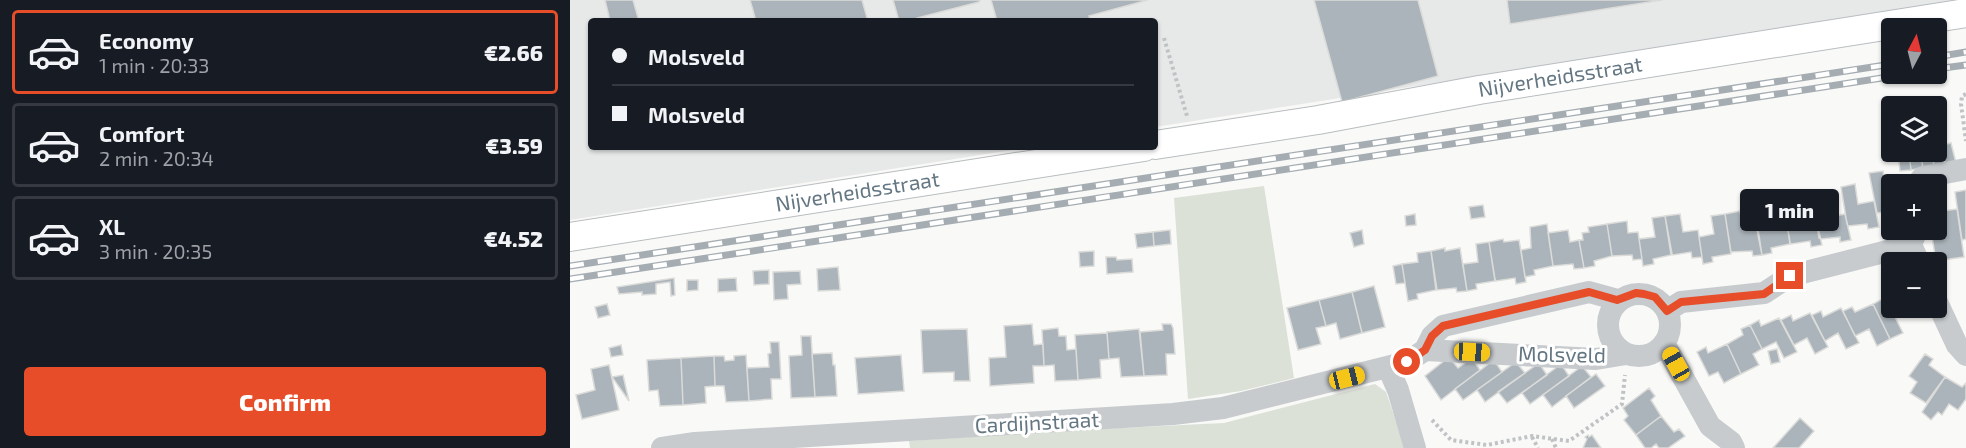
<!DOCTYPE html>
<meta charset="utf-8">
<style>
body{margin:0;font-family:"Exo 2",sans-serif;background:#242831;color:#f1f3f6;height:100vh;display:flex;flex-direction:column;font-size:22px;white-space:nowrap}
*{box-sizing:border-box;margin:0}
p{font-size:20px;color:#9ea1a6}
.icon{flex:none;width:33px;height:33px;fill:none;stroke:currentColor;stroke-width:2;stroke-linecap:round;stroke-linejoin:round}
.map{position:relative;flex:1;overflow:hidden}
.sheet{display:flex;flex-direction:column;background:#171b24;width:570px}
.sheet>*{flex:none}
.guide{position:absolute;left:18px;top:18px;width:570px;height:132px;border-radius:6px;box-shadow:0 2px 4px #0004;display:grid;align-content:center;height:132px;padding:0 24px;background:#171b24}
.needle{width:39px;rotate:7deg}
.fabs{position:absolute;left:1311px;top:18px;display:grid;gap:12px}
.fabs a{display:grid;place-items:center;width:66px;height:66px;border-radius:6px;background:#171b24;box-shadow:0 2px 4px #0004;font-size:30px}
.end{position:absolute;width:27px;height:27px;margin:-14px;border:8px solid #e74d28;background:#fff;box-shadow:0 0 0 3px #fff}
.from{border-radius:50%}
.bubble{position:absolute;height:42px;border-radius:6px;background:#171b24;box-shadow:0 2px 4px #0004;font-size:20px;font-weight:800;line-height:42px;text-align:center}
.car{position:absolute;width:18px;height:36px;margin:-18px -9px;border-radius:8px;box-shadow:0 0 4px 2px #0007;background:linear-gradient(#f5c518 24%,#345 0 40%,#f5c518 0 76%,#345 0 86%,#f5c518 0)}
.guide b{display:flex;align-items:center;gap:21px;height:57px;font-size:22px}
.guide b+b{border-top:2px solid #363941}
.guide i{width:15px;height:15px;background:#f1f3f6}
ul{padding:10px 0 0;list-style:none}
li{display:flex;align-items:center;gap:18px;height:84px;margin:0 12px 9px;padding:0 12px;border:3px solid #363941;border-radius:6px}
li div{flex:1}
li b{display:block;font-size:22px}
li em{font-style:normal;font-weight:800}
li.current{border-color:#e74d28}
li>.icon{width:54px;height:54px;stroke-width:1.5}
.action{display:flex;gap:12px;margin-top:auto;padding:12px 24px}
.action a{flex:1;height:69px;border-radius:6px;background:#e74d28;color:#fff;font-size:24px;font-weight:800;line-height:69px;text-align:center}
main{display:flex;flex:1;min-height:0}
.map>svg:first-child{display:block}
.built{fill:#e7e8e8}
.green{fill:#dbe1d7}
.building{fill:#abb4ba;stroke:#dbdbd9;stroke-width:1.5}
.lines{fill:none;stroke-linecap:round;stroke-linejoin:round}
.major-casing{stroke:#b8bdc0;stroke-width:30}
.path{stroke:#c0c3c5;stroke-width:4;stroke-dasharray:3 3;stroke-linecap:butt}
.minor{stroke:#c7cbce;stroke-width:22}
.major{stroke:#fff;stroke-width:28}
.rail-casing{stroke:#a5adb2;stroke-width:7}
.rail{stroke:#fff;stroke-width:4.5;stroke-dasharray:14;stroke-linecap:butt}
.route{stroke:#e74d28;stroke-width:8}
.labels{text-anchor:middle;stroke-width:6;stroke-linejoin:round;paint-order:stroke}
.street-label{font-size:21px;fill:#637682;stroke:#fff}
</style>
<main>
<section class="sheet">
<ul>
<li class="current"><svg class="icon" aria-label="car" viewBox="0 0 24 24"><path d="M5 17H2v-5l4-1 3-4h7l3 4 3 1v5h-3M9 17h6M6 11h13"/><circle cx="7" cy="17" r="2"/><circle cx="17" cy="17" r="2"/></svg><div><b>Economy</b><p>1 min · 20:33</p></div><em>€2.66</em></li>
<li><svg class="icon" aria-label="car" viewBox="0 0 24 24"><path d="M5 17H2v-5l4-1 3-4h7l3 4 3 1v5h-3M9 17h6M6 11h13"/><circle cx="7" cy="17" r="2"/><circle cx="17" cy="17" r="2"/></svg><div><b>Comfort</b><p>2 min · 20:34</p></div><em>€3.59</em></li>
<li><svg class="icon" aria-label="car" viewBox="0 0 24 24"><path d="M5 17H2v-5l4-1 3-4h7l3 4 3 1v5h-3M9 17h6M6 11h13"/><circle cx="7" cy="17" r="2"/><circle cx="17" cy="17" r="2"/></svg><div><b>XL</b><p>3 min · 20:35</p></div><em>€4.52</em></li>
</ul>
<div class="action"><a>Confirm</a></div>
</section>
<div class="map">
<svg width="1396" height="448" viewBox="0 0 1396 448">
<rect width="100%" height="100%" fill="#f9f9f7"/>
<path class="built" d="M0,0H1395L585,127V21H21V147H461L0,220Z"/>
<path class="green" d="M694,186L724,378L671,391L618,399L604,198Z
M805,384L816,392L835,448H340L339,441L489,431L654,423Z"/>
<path class="building" d="M35,0H63L69,21H40Z
M180,0H292L298,21H186Z
M323,0H410L409,2L347,18L348,21H329Z
M421,0H578L519,16L520,19L515,21H509L508,19L500,21H427Z
M744,0H848L868,76L772,102Z
M937,0H1092L940,24Z
M1381,143L1386,163L1375,165L1372,145Z
M1372,145L1375,165L1364,166L1362,152H1366V146Z
M1328,152H1339L1341,170L1330,171Z
M1339,152H1350L1353,168L1341,170Z
M1350,152H1362L1364,166L1353,168Z
M1313,171L1316,190L1322,189V211L1307,213L1299,173Z
M1285,184L1288,204L1304,201L1309,227L1298,229L1297,224L1278,226L1277,224L1271,187Z
M1396,190V239L1392,240L1385,192Z
M1257,198L1260,217L1275,214L1281,240L1270,242V237L1251,239L1249,238L1243,200Z
M1229,202L1232,222L1246,219L1252,245L1241,247L1240,241L1221,244L1220,242L1214,205Z
M913,205L915,217L901,219L899,207Z
M1214,205L1220,244L1201,248L1202,253L1192,255L1188,229L1204,226L1200,207Z
M1387,209L1394,257L1366,261L1361,230L1375,228L1373,211Z
M1170,211L1171,217L1184,215L1192,255L1183,256L1182,251L1161,252L1155,214Z
M845,214L846,225L836,226L835,216Z
M1110,214L1113,232L1128,230L1132,257L1122,258L1121,252L1103,255L1102,254L1095,216Z
M1155,214L1161,254L1142,257L1143,262L1133,264L1129,237L1144,234L1141,216Z
M1095,216L1101,255L1083,259L1084,264L1073,266L1069,239L1085,237L1082,218Z
M1057,221L1058,233L1068,232L1072,259L1063,260L1062,255L1042,256L1037,224Z
M977,224L983,266L964,270L965,275L955,277L951,250L961,248L960,227Z
M1037,224L1042,256L1024,261L1025,266L1014,268L1009,240H1013L1012,233L1019,232L1018,227Z
M600,230L601,244L584,246L583,232Z
M792,230L794,244L784,247L780,233Z
M998,230L1000,242L1009,240L1014,268L1004,269L1003,264L983,266L978,233Z
M583,232L584,246L567,248L565,234Z
M933,239L934,242L949,240L956,282L946,284L945,278L926,281L925,279L919,242Z
M919,242L925,281L906,284L907,289L897,291L893,264L908,262L906,244Z
M875,248V251L890,248L897,291L887,292L886,288L867,290L861,251Z
M524,251V266L510,267L509,252Z
M861,251L866,290L847,294L848,299L838,301L832,264L848,262L847,253Z
M536,257H546L547,260L562,259L563,272L537,274Z
M832,264L835,283L826,284L823,266Z
M268,267L270,290L248,291L247,269Z
M199,270V284L184,285L183,271Z
M230,271L231,284L217,285L218,299L204,300L203,272Z
M104,278L105,295L101,296L100,282L86,284V294L72,295V292L49,294L47,287Z
M166,278L167,291L148,292V279Z
M117,280H128V290L117,291Z
M804,286L815,327L792,333L782,292Z
M1322,287V308H1338L1339,310L1325,317L1333,333L1320,339L1303,304L1320,295L1317,290Z
M782,292L792,333L770,339L766,323L756,326L749,300Z
M749,300L756,326L746,328L751,344L728,350L717,308Z
M37,304L40,315L28,318L25,307Z
M1303,304L1320,339L1307,346L1299,329L1285,336L1273,311L1282,307L1285,312Z
M1271,308L1289,343L1276,349L1268,333L1255,341L1242,315L1251,311L1253,317Z
M1240,313L1258,347L1245,354L1237,338L1224,345L1211,320L1221,315L1223,321Z
M1209,318L1227,352L1214,358L1206,342L1192,349L1180,325L1189,320L1191,326Z
M462,324L464,345L473,344L474,366H463L464,383L420,386L419,358L436,357L434,326Z
M592,324H601L603,328L605,354H596L597,375L574,376L570,332L593,330Z
M1180,325L1192,349L1183,354L1189,365L1171,374L1157,344L1173,335L1171,329Z
M488,328L489,336H496L497,350L506,349L508,380L485,381L484,365L474,366L472,330Z
M397,329L400,381H384V372L353,373L351,330Z
M569,329L574,376L551,377L549,358L539,359L537,332Z
M537,333L539,359L530,360L531,378L508,380L505,335Z
M231,336H241L245,397L221,398L219,356L232,355Z
M200,342H209L211,379H201L202,399L179,401L177,368L199,367L198,354L201,353Z
M1157,344L1171,374L1154,383L1148,372L1139,376L1127,352L1136,347L1138,353Z
M51,345L53,355L41,357L39,348Z
M1207,349L1210,362L1201,364L1198,351Z
M262,353L263,365H265L267,396L245,397L242,354Z
M1355,354L1363,359L1359,365L1375,377L1356,403L1340,393L1347,382L1339,376Z
M176,355L179,401L156,402L154,386H145L144,356H154L155,361L164,360V356Z
M331,355L334,391L288,394L285,358Z
M144,356L145,386L135,387L136,403L113,405L111,358Z
M879,357L888,368L902,358L910,370L871,400L855,376Z
M111,358L113,405L90,406L88,390L79,391L77,360Z
M924,360L932,372L893,400L885,389Z
M946,362L955,373L915,402L907,390Z
M969,363L977,375L937,403L928,392Z
M991,364L999,376L960,404L952,393Z
M39,365L49,410L12,419L6,395L25,390L21,369Z
M1012,366L1021,377L982,407L973,395Z
M1026,374L1035,386L1004,408L996,396Z
M53,375L59,401L42,377Z
M1375,377L1392,387L1396,383V399L1388,410L1379,404L1372,415L1368,412L1361,420L1352,412Z
M1079,388L1085,396L1081,400L1091,416L1066,435L1054,420L1058,416L1053,408Z
M1091,416L1104,432L1109,429L1115,436L1098,448H1089L1086,444L1081,448H1075L1066,435Z
M1230,418L1244,431L1229,448H1203Z
M1018,435L1019,437L1022,435L1031,448H1013L1017,439L1015,437Z"/>
<g class="lines">
<g class="major-casing">
<g id="major">
<path id="s1" d="M585,145L748,120L909,90L1396,13"/>
<path id="s2" d="M0,237L574,147"/>
</g>
</g>
<path class="path" d="M594,38L617,116
M1396,94L1392,96L1391,104L1396,141
M862,420L881,440L917,445L962,436L999,441L1052,404L1055,375
M962,437L968,448
M982,439L986,448"/>
<path class="minor" d="M1347,184L1353,177L1396,169
M1347,230L1341,245L1349,262
M1038 325a31 31 0 1 1 62 0a31 31 0 1 1-62 0Z
M1366,300L1387,345L1396,355
M1097,311L1111,302L1194,293L1220,276L1341,245
M1094,343L1140,426L1161,442L1164,448
M855,350L1026,359L1056,354
M818,367L828,390L845,448
M92,448L125,443L603,414L653,408L837,362L855,350L862,336L873,326L1019,292L1048,300"/>
<use href="#major" class="major"/>
<g class="rail-casing">
<path id="rail" d="M1366,57L1396,52
M1366,69L1396,65
M0,266L1322,64
M0,279L1338,74"/>
</g>
<use href="#rail" class="rail"/>
</g>
<g class="lines">
<path class="route" d="M837,362L855,350L862,336L873,326L1019,292L1047,300L1066,293L1074,294L1085,297L1097,311L1111,302L1194,294L1220,276"/>
</g>
<g class="labels">
<g class="street-label">
<text dy="7" stroke="none"><textPath href="#s1" startOffset="411">Nijverheidsstraat</textPath></text>
<text dy="7" stroke="none"><textPath href="#s2" startOffset="291">Nijverheidsstraat</textPath></text>
<text transform="translate(992 355) rotate(1)" y="7">Molsveld</text>
<text transform="translate(467 423) rotate(-3)" y="7">Cardijnstraat</text>
</g>
</g>
</svg>
<div class="fabs">
<a><svg class="needle" viewBox="-14 -14 28 28"><path d="M0-13l5 13h-10z" fill="#e53935"/><path d="M0 13l5-13h-10z" fill="#9ea1a6"/></svg></a>
<a><svg class="icon" aria-label="layers" viewBox="0 0 24 24"><path d="M12 4l9 5-9 5-9-5zM3 14l9 5 9-5"/></svg></a>
<a>+</a>
<a>−</a>
</div>
<i class="end from" style="left:837px;top:362px"></i>
<i class="end" style="left:1220px;top:276px"></i>
<div class="bubble" style="left:1170px;top:189px;width:99px">1 min</div>
<i class="car" style="left:902px;top:352px;rotate:93deg"></i>
<i class="car" style="left:1106px;top:364px;rotate:331deg"></i>
<i class="car" style="left:777px;top:378px;rotate:76deg"></i>
<div class="guide">
<b><i class="from"></i>Molsveld</b>
<b><i></i>Molsveld</b>
</div>
</div>
</main>
